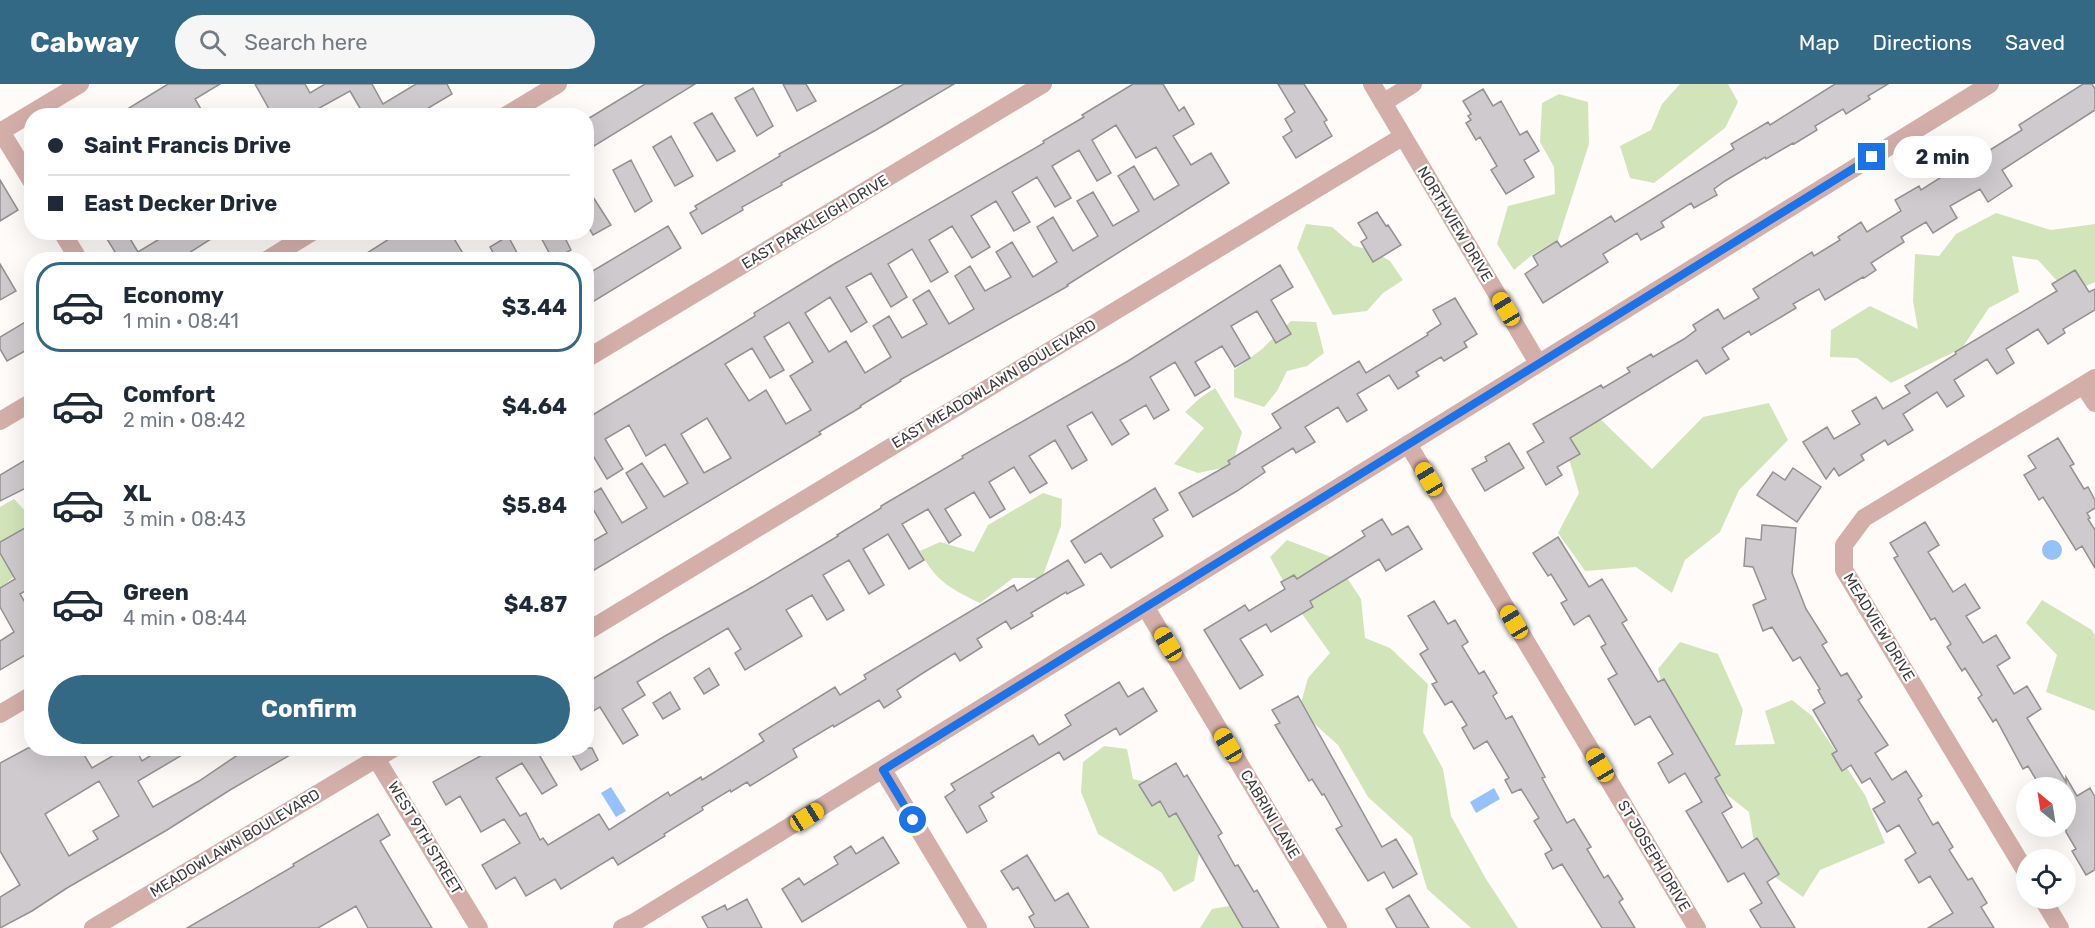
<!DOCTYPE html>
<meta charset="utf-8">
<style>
body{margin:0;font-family:Rubik,sans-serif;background:#f6f6f7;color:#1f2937;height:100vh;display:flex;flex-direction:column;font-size:22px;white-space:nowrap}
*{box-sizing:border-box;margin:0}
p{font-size:20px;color:#747a83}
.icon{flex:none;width:33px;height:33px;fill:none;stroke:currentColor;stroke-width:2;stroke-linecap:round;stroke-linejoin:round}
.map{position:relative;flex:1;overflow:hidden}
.side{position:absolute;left:24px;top:168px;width:570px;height:504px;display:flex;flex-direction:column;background:#fff;border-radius:24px;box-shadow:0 6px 24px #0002}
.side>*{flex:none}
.guide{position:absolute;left:24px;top:24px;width:570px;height:132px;border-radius:24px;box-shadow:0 6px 24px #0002;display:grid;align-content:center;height:132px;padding:0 24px;background:#fff}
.needle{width:39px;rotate:330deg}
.buttons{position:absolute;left:2016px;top:693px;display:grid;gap:12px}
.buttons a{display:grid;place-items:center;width:60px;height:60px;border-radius:50%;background:#fff;box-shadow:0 6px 24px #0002;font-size:30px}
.end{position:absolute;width:27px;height:27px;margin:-14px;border:8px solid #1a73e8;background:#fff;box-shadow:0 0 0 3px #fff}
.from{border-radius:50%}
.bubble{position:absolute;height:42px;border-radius:21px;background:#fff;box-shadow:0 6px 24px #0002;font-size:20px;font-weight:700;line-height:42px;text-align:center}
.car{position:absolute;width:18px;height:36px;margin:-18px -9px;border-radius:8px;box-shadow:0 0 4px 2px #0007;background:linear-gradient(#f5c518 24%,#345 0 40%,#f5c518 0 76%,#345 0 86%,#f5c518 0)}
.guide b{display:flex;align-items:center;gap:21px;height:57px;font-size:22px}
.guide b+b{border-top:2px solid #e0e1e3}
.guide i{width:15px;height:15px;background:#1f2937}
ul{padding:10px 0 0;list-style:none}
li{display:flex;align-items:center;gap:18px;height:90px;margin:0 12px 9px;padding:0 12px;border:3px solid transparent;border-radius:24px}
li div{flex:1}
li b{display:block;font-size:22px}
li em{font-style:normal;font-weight:700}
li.current{border-color:#336985}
li>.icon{width:54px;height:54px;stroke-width:1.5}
.action{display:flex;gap:12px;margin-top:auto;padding:12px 24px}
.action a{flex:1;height:69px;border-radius:36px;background:#336985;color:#fff;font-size:24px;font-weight:700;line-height:69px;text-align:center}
header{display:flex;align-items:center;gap:36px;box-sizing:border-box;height:84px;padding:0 30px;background:#336985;color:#fff}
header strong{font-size:28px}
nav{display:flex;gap:33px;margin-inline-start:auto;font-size:21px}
.search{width:420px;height:54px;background:#f6f6f7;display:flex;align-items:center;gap:15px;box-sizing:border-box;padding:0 21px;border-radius:33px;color:#747a83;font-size:22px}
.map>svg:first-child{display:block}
.green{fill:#d2e5ba}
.water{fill:#95c1fc}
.building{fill:#cecacd;stroke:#949193;stroke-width:1.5;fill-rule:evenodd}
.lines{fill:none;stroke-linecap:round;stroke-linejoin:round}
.minor{stroke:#d4afaa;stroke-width:18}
.route{stroke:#1a73e8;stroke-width:8}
.labels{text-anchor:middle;stroke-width:4.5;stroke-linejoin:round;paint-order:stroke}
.street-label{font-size:15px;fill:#3d3b3b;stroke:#fff}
</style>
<header>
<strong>Cabway</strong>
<div class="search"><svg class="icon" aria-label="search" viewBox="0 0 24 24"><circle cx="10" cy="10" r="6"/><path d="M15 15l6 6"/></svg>Search here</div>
<nav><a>Map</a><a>Directions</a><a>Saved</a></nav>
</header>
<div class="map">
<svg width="2095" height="844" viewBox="0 0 2095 844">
<rect width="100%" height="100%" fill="#fefbf9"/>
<path class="green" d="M1680,0H1728L1738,18L1725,44L1654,99L1630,94L1620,62L1651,46L1662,20Z
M1559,10L1588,18L1589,60L1558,156L1532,171L1514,186L1497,160L1508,122L1555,110L1554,83L1540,58L1542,19Z
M1996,129L2051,146L2095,140V198L2069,210L2038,176L2012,172L2019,208L1989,224L1962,264L1891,299L1857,274L1830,273L1831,246L1870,222L1918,245L1913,217L1915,170L1939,172L1956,150Z
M1306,140L1332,143L1354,162L1371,166L1390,177L1403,196L1383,209L1367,227L1333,231L1297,164Z
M1291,237L1316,238L1324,269L1307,282L1287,287L1277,307L1264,323L1234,313V286L1262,265Z
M1215,304L1242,348L1232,382L1198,389L1174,380L1204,344L1185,328L1200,314Z
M1769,319L1788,356L1739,406L1720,448L1685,476L1672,509L1636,483L1585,487L1558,449L1579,409L1558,338L1591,326L1652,385L1703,333Z
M1043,409L1062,415L1061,442L1042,494H1013L980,519C951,505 935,497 920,467L940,458L974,468L988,441Z
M14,415L28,430L32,431L31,479L0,504V423Z
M1287,456L1334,474L1361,515L1365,554L1390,564L1428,600L1423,648L1443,685L1451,732L1486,795L1518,844H1471L1427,805L1412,753L1368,713L1338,661L1299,626L1308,594L1330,569L1300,527L1270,473Z
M2042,516L2092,546L2095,552V627L2046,608L2057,571L2026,539Z
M1680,558L1718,570L1743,626L1735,661L1775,660L1765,627L1792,616L1812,632L1865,711L1885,759L1820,786L1803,813L1752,777L1754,759L1749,728L1717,703L1672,639L1658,585Z
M1104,662L1127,665L1133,695L1164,702L1201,759L1194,797L1174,808L1161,788L1098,750L1081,708L1083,678Z
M1240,820L1244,844H1200L1212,825Z"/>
<path class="water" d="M2042 466a10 10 0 1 1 20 0a10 10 0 1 1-20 0Z
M611,703L626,727L616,733L601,709Z
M1494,704L1500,715L1476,729L1470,718Z"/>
<path class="building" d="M168,0H220L195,15L205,32H116Z
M255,0H305L310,9L325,0H372L383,20L416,0H447L452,10L415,32H363L364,31L350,7L305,32H273Z
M645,0H695L586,67V36Z
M783,0H806L816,17L797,27Z
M904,0H954L876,46L781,99L782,101L742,123L743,126L702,150L690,129L697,125L695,122L780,72L779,70Z
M1133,0H1163L1179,27L1184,23L1194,40L1173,52L1191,81L1211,69L1229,99L1067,201L1068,202L900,296L901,297L860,322L861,323L819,348L821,350L586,491V461L607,449L586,413L601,404L622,439L647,424L626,389L642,379L664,413L688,399L665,360L646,372L629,341L605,355L623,385L607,395L586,360V335L716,256L755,232L754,229L834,180L1044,59L1043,57L1084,33L1082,31ZM1116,41L1136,74L1156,63L1179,101L1154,116L1134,82L1118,92L1139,127L1113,142L1093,108L1077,117L1098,152L1073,167L1053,133L1037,143L1057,178L1033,193L1012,158L996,168L1011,193L985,207L970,182L955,192L974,225L949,240L929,206L913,216L927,240L902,254L889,232L873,242L891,273L865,289L846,257L829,268L805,229L830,213L851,248L867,238L846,203L871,189L891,223L907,213L888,180L912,165L931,198L948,188L929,156L952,142L972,174L990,163L971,132L996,117L1014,147L1030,138L1012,108L1037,93L1055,123L1071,114L1052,82L1079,66L1097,97L1111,89L1092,56ZM789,238L813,278L790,292L811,326L786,340L766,306L749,317L725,280L752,264L770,294L784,286L764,253ZM707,334L731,374L704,389L681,350Z
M1278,0H1304L1327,36L1324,38L1332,52L1296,74L1283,53L1292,47L1285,35L1295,28Z
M1835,0H1888L1868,12L1870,15L1846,30L1843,25L1815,42L1817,46L1794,60L1793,59L1766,75L1765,73L1725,97L1714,105L1717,111L1694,124L1691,119L1661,138L1664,143L1641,156L1637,149L1603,170L1608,178L1543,219L1525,190L1538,181L1533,172L1557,157L1561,163L1611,132L1615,138L1734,65L1731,60L1768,38L1770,41Z
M2083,0H2092L2095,5V26L2002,86L2012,102L1988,118L1980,105L1950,122L1957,134L1933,149L1926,138L1901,153L1904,158L1871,179L1876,186L1864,194L1863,193L1825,216L1819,205L1793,220L1796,224L1751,251L1749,247L1722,264L1729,275L1706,290L1697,276L1570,354L1580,370L1557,383L1562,391L1546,401L1527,368L1544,358L1533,340L1601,301L1603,304L1630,288L1627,284L1651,270L1653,273L1684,255L1696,246L1693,241L1718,225L1724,235L1759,214L1753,205L1812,168L1814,172L1840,156L1838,153L1861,138L1867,148L1901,127L1895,116L1919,102L1921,106L1951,87L1948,83L1972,68L1975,72L1988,64L1990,66L2022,46L2019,41Z
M753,4L773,42L757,52L735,14Z
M1483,5L1493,22L1501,17L1520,51L1527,47L1539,67L1524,76L1534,93L1506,110L1491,86L1497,82L1480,53L1476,56L1466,39L1471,36L1468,32L1471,30L1463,17Z
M712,29L735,67L717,77L694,39Z
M671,52L693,92L675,102L653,63Z
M631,76L652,117L635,128L613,86Z
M0,96L18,126L0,137Z
M586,102L611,141L593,151L586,139Z
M1377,128L1386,142L1388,141L1401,161L1373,178L1361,158L1367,154L1358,139Z
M668,142L681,164L586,222V191Z
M119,148H126L138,168L171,148H222L178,176H120L107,155Z
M400,148H450L467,176H356Z
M538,148H562L571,166L553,176Z
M508,152L521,176H497L490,163Z
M0,180L16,207L0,216Z
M1280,181L1293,203L1271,216L1291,250L1276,259L1257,227L1231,242L1250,274L1235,283L1222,262L1195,278L1210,303L1195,312L1175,278L1150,293L1169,326L1154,335L1146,321L1120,336L1129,350L1112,361L1092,328L1067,342L1087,376L1072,385L1055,356L1029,372L1047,399L1030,409L1014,383L989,398L1005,425L990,434L974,408L945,425L961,451L949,459L928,425L902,440L924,476L909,485L888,450L863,465L884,501L869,510L849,476L823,491L844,526L827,536L812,511L786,526L802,552L745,586L735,569L741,565L728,544L637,598L645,611L622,625L638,651L623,660L600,623L586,631V599L665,552L749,505L838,452L837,451L881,424V422L963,374L962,372L1128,277Z
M2075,186L2089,208L2095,205V226L2063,245L2065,249L2048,260L2038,245L2006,265L2014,279L1997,290L1987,275L1954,296L1964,312L1947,323L1937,308L1903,330L1913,346L1888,361L1885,356L1861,371L1864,376L1839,392L1834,384L1826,395L1803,358L1827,343L1834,355L1860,340L1852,327L1876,313L1883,325L1910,309L1905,302L1956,270L1955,268L2057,207L2052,200Z
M1455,214L1477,250L1464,258L1467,263L1444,277L1441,273L1416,288L1419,292L1398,305L1389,291L1357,310L1367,326L1347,338L1338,323L1305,343L1315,358L1296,369L1293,364L1262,383L1265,388L1237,407L1193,433L1179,409L1230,380L1228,377L1281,344L1272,330L1359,277L1366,289L1428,251L1427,249L1441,240L1433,226Z
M32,234V263L7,277L0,265V253Z
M2058,354L2074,380L2070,382L2084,405L2088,403L2095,416V424L2087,429L2090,434L2088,435L2095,446V484L2082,462L2076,466L2043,413L2039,416L2024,391L2036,384L2028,372Z
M1509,359L1524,384L1485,407L1472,385L1487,377L1485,373Z
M32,372V401L0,417V391Z
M1793,384L1821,403L1797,438L1757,411L1773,388L1785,396Z
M1155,404L1168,426L1153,435L1163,452L1111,484L1101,469L1085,479L1071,457Z
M1382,435L1392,451L1408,442L1422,465L1386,487L1379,475L1310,517L1313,523L1271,548L1266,540L1240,555L1263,591L1240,605L1204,546L1245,521L1249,527L1285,505L1281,498L1294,491L1297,495L1365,452L1362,447Z
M1925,438L1939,461L1928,468L1953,508L1965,500L1980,524L1966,532L1983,559L1996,551L2010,574L1997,582L2014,610L2027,602L2041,625L2027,634L2066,698V693L2077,712L2090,704L2095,713V786L2086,791L2072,767L2076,765L2066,748V704H2041L2028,682L2023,685L1996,635L1993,638L1978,614L1982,611L1965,584L1962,587L1947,563L1951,560L1935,534L1931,536L1894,474L1898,472L1890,459Z
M32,440V503L20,510L32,530V567L0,586V557L14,548L0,523V504L15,495L0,469V458Z
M1762,441L1796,444L1792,489L1806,525L1827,558L1822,561L1841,592L1847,589L1862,613L1858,616L1888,661L1875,669L1892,696L1906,687L1922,712L1918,715L1933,741L1938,738L1953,763L1949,766L1968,796L1972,794L1987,819L1981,823L1994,844H1928L1953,829L1930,792L1919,799L1905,776L1916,769L1899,741L1887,748L1873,725L1885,718L1870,694L1862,699L1851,681L1842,687L1832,670L1837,667L1813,626L1825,619L1818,606L1820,605L1800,573L1793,577L1772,543L1763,547L1753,521L1766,515L1753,483L1744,482L1746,454L1761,456Z
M1558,453L1589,503L1602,495L1627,536L1622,539L1658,598L1664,595L1720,691L1715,694L1732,723L1722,729L1742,764L1757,754L1779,790L1767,798L1795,844H1761L1750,826L1762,819L1744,789L1728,798L1717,779L1686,727L1702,718L1685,689L1669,699L1658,679L1673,670L1650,632L1635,641L1608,595L1617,590L1601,563L1606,560L1589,531L1574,541L1561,519L1567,516L1551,490L1548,492L1533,469Z
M1068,476L1084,501L1067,510L1066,508L1031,529L1033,532L1011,545L1006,537L977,555L982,563L960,577L955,569L923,589L897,606L901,613L884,624L879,616L834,643L833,641L793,665L797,673L750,702L747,698L731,708L730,706L702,723L703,726L664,750L665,752L618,781L613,773L561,805L555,795L526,812L515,793L496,805L482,781L520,759L504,735L481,748L460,712L446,721L433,698L495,664H546L538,669L557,701L542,710L522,679L496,694L520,732L526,729L540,756L543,754L548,761L599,730L609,746L668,708L670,712L701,693L702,696L764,657L759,650L835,603L840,611L866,595L864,591L1014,501L1017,507Z
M1434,517L1448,540L1455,536L1468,558L1462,562L1479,590L1484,587L1497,609L1493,612L1506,635L1512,632L1545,693L1542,694L1567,739L1574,735L1591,763L1587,765L1604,794L1608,791L1623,815L1619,818L1635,844H1602L1562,780L1553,785L1545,770L1552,766L1534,737L1539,734L1521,705L1512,709L1505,696L1509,694L1487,657L1474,665L1462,644L1467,641L1452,617L1445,621L1432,600L1437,598L1420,570L1428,565L1408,532Z
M709,584L719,601L704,610L694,594Z
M1119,598L1128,613L1143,604L1157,627L1120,651L1116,644L1064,676L1059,668L991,709L994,713L979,722L987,737L967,749L945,713L955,706L951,700L1033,651L1039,661L1071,641L1065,631Z
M670,608L680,625L663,635L653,619Z
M1298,612L1382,763L1396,755L1417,790L1393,804L1384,788L1368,797L1336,745L1342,742L1324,710L1322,711L1312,695L1309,697L1275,641L1280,639L1272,626Z
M28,664H80L92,684L126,664H135L142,677L163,664H194L138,697L153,723L199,697L248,664H302L230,706L167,746L67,804L32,827L0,844V813L20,801L0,767V679ZM99,697L119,732L93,747L98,755L69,772L45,730Z
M568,664H592L598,676L581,686Z
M1176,679L1184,693L1187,691L1222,749L1218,752L1235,782L1238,781L1254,808L1257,806L1279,844H1243L1176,729L1169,733L1160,717L1152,722L1139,701Z
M378,730L390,751L380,757L432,844H368L356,822L318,844H187L294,782L293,780Z
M883,753L899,779L802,838L782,805L799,794L804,801L838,780L834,773L851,762L856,770Z
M1027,771L1055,817L1068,809L1089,844H1035L1029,833L1034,830L1018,803L1013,806L1001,787Z
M1409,811L1429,844H1397L1386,825Z
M747,815L762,844H708L702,833L725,821L727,826Z"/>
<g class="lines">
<path class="minor" d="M1372,0L1538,279
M1383,19L1413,0
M505,32L558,0
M0,46L32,98
M0,48L80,0
M62,148L79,176
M267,176L312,148
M586,275L1043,0
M2084,302L2095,319
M0,337L32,318
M1408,360L1697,844
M1146,524L1338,844
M586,548L1402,53
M0,630L32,611
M371,666L479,844
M883,686L978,844
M2026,788L1844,486V461L1864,434L2095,294
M2042,814L2060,844
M93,844L394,664
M622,844L635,838C1088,560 1538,279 1990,0"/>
</g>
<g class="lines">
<path class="route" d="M913,736L883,686L1872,73"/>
</g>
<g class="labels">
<g class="street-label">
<text transform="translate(815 138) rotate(-31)" y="5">EAST PARKLEIGH DRIVE</text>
<text transform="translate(1455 140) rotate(59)" y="5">NORTHVIEW DRIVE</text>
<text transform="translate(994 300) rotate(-31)" y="5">EAST MEADOWLAWN BOULEVARD</text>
<text transform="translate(1879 543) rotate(59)" y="5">MEADVIEW DRIVE</text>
<text transform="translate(1270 730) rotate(59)" y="5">CABRINI LANE</text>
<text transform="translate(425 754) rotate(59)" y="5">WEST 9TH STREET</text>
<text transform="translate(235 759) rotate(-31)" y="5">MEADOWLAWN BOULEVARD</text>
<text transform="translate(1654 772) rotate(59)" y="5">ST JOSEPH DRIVE</text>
</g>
</g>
</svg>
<div class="buttons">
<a><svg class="needle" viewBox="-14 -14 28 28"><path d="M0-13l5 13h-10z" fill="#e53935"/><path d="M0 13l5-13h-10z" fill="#747a83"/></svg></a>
<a><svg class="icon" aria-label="locate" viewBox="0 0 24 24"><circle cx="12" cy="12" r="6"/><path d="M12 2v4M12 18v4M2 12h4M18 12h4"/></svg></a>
</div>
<i class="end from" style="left:913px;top:736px"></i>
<i class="end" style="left:1872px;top:73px"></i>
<div class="bubble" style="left:1893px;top:52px;width:99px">2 min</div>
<i class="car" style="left:1506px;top:225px;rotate:329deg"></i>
<i class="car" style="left:1429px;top:395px;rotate:329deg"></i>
<i class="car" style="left:1514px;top:538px;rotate:329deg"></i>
<i class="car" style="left:1168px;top:560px;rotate:329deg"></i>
<i class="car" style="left:1228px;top:661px;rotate:329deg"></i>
<i class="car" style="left:1600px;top:681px;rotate:329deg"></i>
<i class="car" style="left:807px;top:733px;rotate:58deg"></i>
<div class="guide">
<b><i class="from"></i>Saint Francis Drive</b>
<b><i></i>East Decker Drive</b>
</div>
<section class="side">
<ul>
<li class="current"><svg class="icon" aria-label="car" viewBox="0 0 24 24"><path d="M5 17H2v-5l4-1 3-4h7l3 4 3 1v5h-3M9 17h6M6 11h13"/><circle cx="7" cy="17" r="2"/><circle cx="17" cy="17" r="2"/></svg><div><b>Economy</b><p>1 min · 08:41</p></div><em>$3.44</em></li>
<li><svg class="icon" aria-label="car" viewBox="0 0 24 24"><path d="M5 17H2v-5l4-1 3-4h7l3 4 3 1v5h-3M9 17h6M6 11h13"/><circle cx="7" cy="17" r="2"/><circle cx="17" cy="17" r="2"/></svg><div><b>Comfort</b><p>2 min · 08:42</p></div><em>$4.64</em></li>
<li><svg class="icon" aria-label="car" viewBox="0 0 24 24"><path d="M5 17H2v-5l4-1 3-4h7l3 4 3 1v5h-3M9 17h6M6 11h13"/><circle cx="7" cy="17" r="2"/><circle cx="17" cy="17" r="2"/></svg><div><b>XL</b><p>3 min · 08:43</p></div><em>$5.84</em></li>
<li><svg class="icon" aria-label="car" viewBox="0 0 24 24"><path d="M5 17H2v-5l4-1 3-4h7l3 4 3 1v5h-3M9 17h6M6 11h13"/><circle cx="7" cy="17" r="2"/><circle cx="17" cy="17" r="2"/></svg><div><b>Green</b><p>4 min · 08:44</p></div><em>$4.87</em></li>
</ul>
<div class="action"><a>Confirm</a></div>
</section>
</div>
